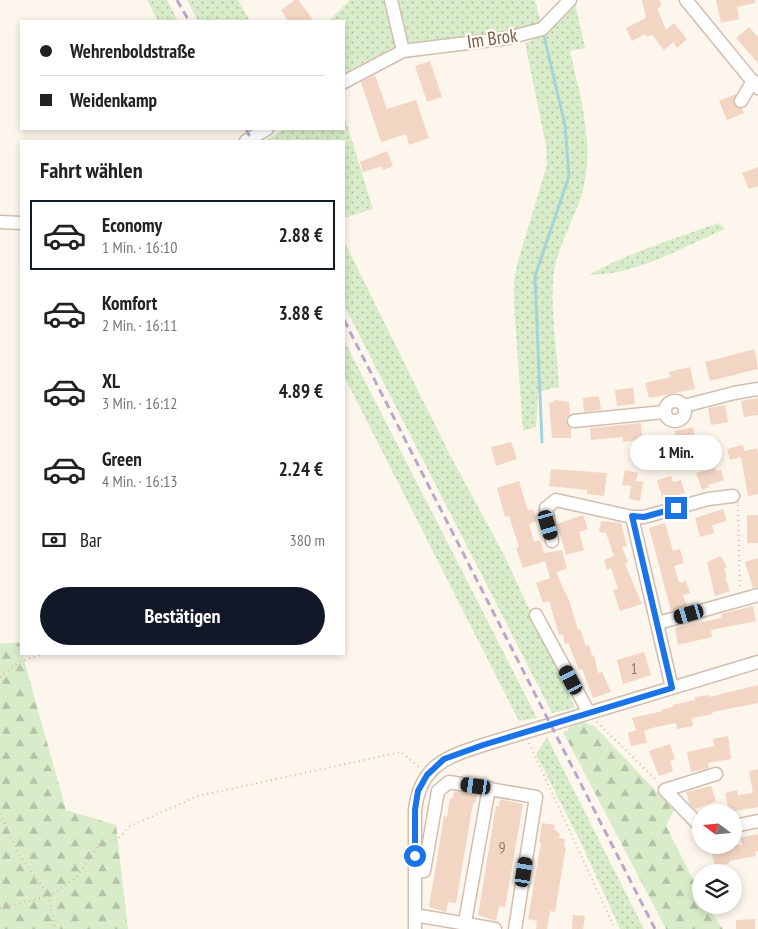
<!DOCTYPE html>
<html lang="de">
<meta charset="utf-8">
<style>
body{margin:0;font-family:"PT Sans Narrow",sans-serif;background:#f6f6f6;color:#222;height:100vh;display:flex;flex-direction:column;font-size:19px;white-space:nowrap}
*{box-sizing:border-box;margin:0}
p{font-size:16px;color:#767676}
.icon{flex:none;width:28px;height:28px;fill:none;stroke:currentColor;stroke-width:2;stroke-linecap:round;stroke-linejoin:round}
.map{position:relative;flex:1;overflow:hidden}
.side{position:absolute;left:20px;top:140px;width:325px;height:515px;display:flex;flex-direction:column;background:#fff;border-radius:0px;box-shadow:0 2px 8px #0003}
.side>*{flex:none}
.top-card{position:absolute;left:20px;top:20px;width:325px;height:110px;border-radius:0px;box-shadow:0 2px 8px #0003;display:grid;align-content:center;height:110px;padding:0 20px;background:#fff}
.needle{width:32px;rotate:286deg}
.tools{position:absolute;left:692px;top:804px;display:grid;gap:10px}
.tools a{display:grid;place-items:center;width:50px;height:50px;border-radius:50%;background:#fff;box-shadow:0 2px 8px #0003;font-size:25px}
.end{position:absolute;width:22px;height:22px;margin:-11px;border:6px solid #1a73e8;background:#fff;box-shadow:0 0 0 2px #fff}
.from{border-radius:50%}
.bubble{position:absolute;height:35px;border-radius:18px;background:#fff;box-shadow:0 2px 8px #0003;font-size:16px;font-weight:800;line-height:35px;text-align:center}
.car{position:absolute;width:15px;height:30px;margin:-15px -8px;border-radius:6px;box-shadow:0 0 4px 1px #0007;background:linear-gradient(#222 24%,#8ab4d8 0 40%,#222 0 76%,#8ab4d8 0 86%,#222 0)}
.top-card b{display:flex;align-items:center;gap:18px;height:48px;font-size:19px}
.top-card b+b{border-top:1px solid #e0e0e0}
.top-card i{width:12px;height:12px;background:#222}
ul{padding:0;list-style:none}
li{display:flex;align-items:center;gap:15px;height:70px;margin:0 10px 8px;padding:0 10px;border:2px solid transparent;border-radius:0px}
li div{flex:1}
li b{display:block;font-size:19px}
li em{font-style:normal;font-weight:800}
li.on{border-color:#111827}
li>.icon{width:45px;height:45px;stroke-width:1.5}
h2{padding:0 20px;font-size:22px;line-height:60px}
.pay{display:flex;align-items:center;gap:12px;height:55px;padding:0 20px;font-size:19px}
.pay p{margin-inline-start:auto}
.cta{display:flex;gap:10px;margin-top:auto;padding:10px 20px}
.cta a{flex:1;height:58px;border-radius:30px;background:#111827;color:#fff;font-size:20px;font-weight:800;line-height:58px;text-align:center}
.map>svg:first-child{display:block}
.grass{fill:url(#grass-dots)}
.forest{fill:url(#forest-firs)}
.lines{fill:none;stroke-linecap:round;stroke-linejoin:round}
.stream{stroke:#a5d3da;stroke-width:3}
.building{fill:#f3d5c3}
.minor-casing{stroke:#d1beb0;stroke-width:15}
.path{stroke:#d9b8a5;stroke-width:2;stroke-dasharray:1 4;stroke-linecap:butt}
.minor{stroke:#fff;stroke-width:12}
.rail{stroke:#b9a8c9;stroke-width:3;stroke-dasharray:8 5;stroke-linecap:butt}
.route{stroke:#1a73e8;stroke-width:6}
.labels{text-anchor:middle;stroke-width:4.5;stroke-linejoin:round;paint-order:stroke}
.number-label{font-size:16px;fill:#987a6a}
.street-label{font-size:19px;fill:#7a5c4d;stroke:#fffaf3}
</style>
<div class="map">
<svg width="758" height="929" viewBox="0 0 758 929">
<defs>
<pattern id="grass-dots" width="8" height="8" patternUnits="userSpaceOnUse" patternTransform="scale(1.25)"><rect width="8" height="8" fill="#d8ecc9"/><path d="M2 2h.1M6 6h.1" fill="none" stroke="#b4c2a5" stroke-width="1.8" stroke-linecap="round"/></pattern>
<pattern id="forest-firs" width="22" height="20" patternUnits="userSpaceOnUse" patternTransform="scale(1.25)"><rect width="22" height="20" fill="#d8ecc9"/><path d="M5 1l3.5 6h-7zM16 11l3.5 6h-7z" fill="#b4c2a5"/></pattern>
</defs>
<rect width="100%" height="100%" fill="#fdf6ec"/>
<path class="grass" d="M147,0H167L178,21H158Z
M187,0H238L250,21H198Z
M350,0H385L396,46L344,73V21H329Z
M396,0H535L541,23L507,33L407,43Z
M575,3L585,48L570,51C580,96 595,144 583,190C575,220 555,249 553,280C551,315 557,352 559,387L538,392L536,427L523,431L514,305V281L518,261L547,165L546,145L525,43L544,35Z
M344,115L373,209L344,218V141H265L284,129H344Z
M719,223L725,229C683,247 636,275 589,275C630,252 676,238 719,223Z
M344,241L449,453L504,555L575,708L552,713L344,305Z
M344,340L537,718L519,721L344,376Z
M547,737L644,929H620L582,845L536,754Z"/>
<path class="forest" d="M19,642L66,810L116,825L128,929H0V644Z
M583,722L594,726L674,810L666,826L701,895V905H706L723,929H666L563,732L569,730L568,728Z"/>
<g class="lines">
<path class="stream" d="M542,442L535,276L569,176L565,125L544,36"/>
</g>
<path class="building" d="M295,0H298L314,21H288L281,10Z
M642,0H660L661,7L657,8L666,30L674,23L687,39L677,48L673,42L664,50L652,35L647,37L645,34L632,41L626,28L646,18Z
M716,0H755V3L737,7L739,19L721,23Z
M749,27L758,37V63L736,38Z
M430,61L442,97L427,102L415,66Z
M375,75L387,109L416,100L429,138L409,145L406,134L381,142L361,82Z
M736,94L734,104L742,109L744,113L727,120L719,101Z
M387,151L393,166L383,170L382,166L363,172L360,162Z
M758,167V186L749,189L742,173Z
M755,349L758,369L710,381L705,362Z
M690,367L695,389L649,398L645,383L671,377L669,372Z
M633,388L635,404L617,406L615,390Z
M599,396L601,410L584,412L583,398Z
M758,398V415L744,417L741,401Z
M553,400L569,402L570,414L566,421L571,428V438H552L549,403L554,402Z
M725,405L728,422L711,425L708,408Z
M641,423L642,440L623,442V437L591,440L590,428Z
M693,427L696,442L678,446L675,431Z
M511,442L517,459L496,466L491,447Z
M743,445L744,451L757,448L758,454V494L748,496L741,457L730,460L727,449Z
M715,468L716,471L721,470L724,480L708,485L709,487L702,490L696,473Z
M551,469L607,473L604,496L587,494V490L549,486Z
M625,470L638,473L636,481L643,482L640,501L629,499L631,486L622,485Z
M671,476L673,482L681,480L685,493L663,500L657,480Z
M519,481L528,511L533,509L537,521L529,524L534,542L540,540L544,553L562,550L567,569L556,572L570,603L578,630L580,629L586,646L589,645L592,656L594,655L598,673L602,672L611,692L593,698L582,669L579,670L568,643L565,644L563,634L559,635L549,601L543,603L536,583L550,578L545,561L523,568L516,548L519,547L509,516L505,517L497,488Z
M723,509L727,521L712,525L714,533L700,537L695,518Z
M583,515L588,529L579,532L584,550L566,555L557,524Z
M747,515H758V543H747Z
M601,521L621,523L627,546L622,547L628,562L625,564L642,604L620,611L613,590L618,589L611,568L607,570L604,560L614,556L606,533L599,532Z
M665,523L673,551L680,549L684,563L674,566L679,583L686,581L690,593L683,595L687,606L671,611L649,528Z
M721,556L727,568L724,569L727,577L725,578L730,591L715,596L707,562Z
M758,558V587L753,588L745,562Z
M753,606L756,621L711,630L712,637L678,645L675,628L721,618V614Z
M644,652L651,675L623,684L617,660Z
M758,685V703L712,712L713,714L692,718L693,726L677,729L676,723L652,728L644,731L647,743L631,746L628,733L636,730L632,718L663,711V709L673,707L672,705L695,700V697L709,695L710,697Z
M728,736L731,759L708,763L709,768L691,772L687,752L714,746L713,739Z
M670,744L675,759L670,761L673,771L659,776L649,751Z
M758,769V807L729,812L725,793L737,790L738,795L753,793L749,771Z
M711,786L716,801L695,809L690,805L686,792Z
M454,791L477,795L475,803H473L456,903L448,902L446,912L429,907L444,816L447,817L450,798H453Z
M500,799L523,804L505,907L499,906L496,921L478,915L496,806H499Z
M542,823L555,825L554,829L560,834L559,838L565,839L564,847H566L555,912L550,911L547,929H536L537,921L528,919L541,843L539,842Z
M758,834V851L755,852L756,856L730,861V863L715,867L710,845H742L740,838Z
M573,915L585,916L583,929H572Z
M755,919V929H736V920Z"/>
<g class="lines">
<g class="minor-casing">
<path id="minor" d="M391,0L403,51
M686,0L758,88
M344,82L403,51L508,38L542,29L570,0
M741,101L753,81
M246,141L267,129
M0,222L21,223
M665 411a10 10 0 1 1 20 0a10 10 0 1 1-20 0Z
M684,406L734,393L758,389
M574,421L664,412
M632,517L672,688
M552,541L546,508L556,500L632,517H644L708,499L733,496
M536,615L589,713
M658,623L758,595
M734,826L758,821
M701,827L665,790L716,774
M415,873L424,871L438,791L449,782L536,797L515,929
M415,915L495,929
M465,922L489,788
M415,929V810C420,766 446,757 483,745L758,662"/>
</g>
<path class="path" d="M738,505L740,590
M0,677L19,662L44,654
M597,722L658,782
M529,743L615,929
M0,814L19,854L49,896L75,879L99,845L118,839L130,826L198,796L401,752L420,768
M0,908L49,896L55,929"/>
<use href="#minor" class="minor"/>
<path class="rail" d="M177,0L189,21
M246,129L252,141
M344,320L655,929"/>
</g>
<g class="lines">
<path class="route" d="M415,856V810L418,791L427,775L444,759L483,745L672,688L632,516L644,517L676,508"/>
</g>
<g class="labels">
<g class="number-label">
<text x="634" y="674">1</text>
<text x="502" y="853">9</text>
</g>
<g class="street-label">
<text transform="translate(492 38) rotate(-8)" y="7">Im Brok</text>
</g>
</g>
</svg>
<div class="tools">
<a><svg class="needle" viewBox="-14 -14 28 28"><path d="M0-13l5 13h-10z" fill="#e53935"/><path d="M0 13l5-13h-10z" fill="#767676"/></svg></a>
<a><svg class="icon" aria-label="layers" viewBox="0 0 24 24"><path d="M12 4l9 5-9 5-9-5zM3 14l9 5 9-5"/></svg></a>
</div>
<i class="end from" style="left:415px;top:856px"></i>
<i class="end" style="left:676px;top:508px"></i>
<div class="bubble" style="left:630px;top:435px;width:92px">1 Min.</div>
<i class="car" style="left:548px;top:525px;rotate:164deg"></i>
<i class="car" style="left:689px;top:614px;rotate:254deg"></i>
<i class="car" style="left:571px;top:680px;rotate:332deg"></i>
<i class="car" style="left:476px;top:786px;rotate:278deg"></i>
<i class="car" style="left:524px;top:872px;rotate:9deg"></i>
<div class="top-card">
<b><i class="from"></i>Wehrenboldstraße</b>
<b><i></i>Weidenkamp</b>
</div>
<section class="side">
<h2>Fahrt wählen</h2>
<ul>
<li class="on"><svg class="icon" aria-label="car" viewBox="0 0 24 24"><path d="M5 17H2v-5l4-1 3-4h7l3 4 3 1v5h-3M9 17h6M6 11h13"/><circle cx="7" cy="17" r="2"/><circle cx="17" cy="17" r="2"/></svg><div><b>Economy</b><p>1 Min. · 16:10</p></div><em>2.88 €</em></li>
<li><svg class="icon" aria-label="car" viewBox="0 0 24 24"><path d="M5 17H2v-5l4-1 3-4h7l3 4 3 1v5h-3M9 17h6M6 11h13"/><circle cx="7" cy="17" r="2"/><circle cx="17" cy="17" r="2"/></svg><div><b>Komfort</b><p>2 Min. · 16:11</p></div><em>3.88 €</em></li>
<li><svg class="icon" aria-label="car" viewBox="0 0 24 24"><path d="M5 17H2v-5l4-1 3-4h7l3 4 3 1v5h-3M9 17h6M6 11h13"/><circle cx="7" cy="17" r="2"/><circle cx="17" cy="17" r="2"/></svg><div><b>XL</b><p>3 Min. · 16:12</p></div><em>4.89 €</em></li>
<li><svg class="icon" aria-label="car" viewBox="0 0 24 24"><path d="M5 17H2v-5l4-1 3-4h7l3 4 3 1v5h-3M9 17h6M6 11h13"/><circle cx="7" cy="17" r="2"/><circle cx="17" cy="17" r="2"/></svg><div><b>Green</b><p>4 Min. · 16:13</p></div><em>2.24 €</em></li>
</ul>
<div class="pay"><svg class="icon" aria-label="cash" viewBox="0 0 24 24"><path d="M3 7h18v10H3z"/><circle cx="12" cy="12" r="2"/></svg>Bar<p>380 m</p></div>
<div class="cta"><a>Bestätigen</a></div>
</section>
</div>
